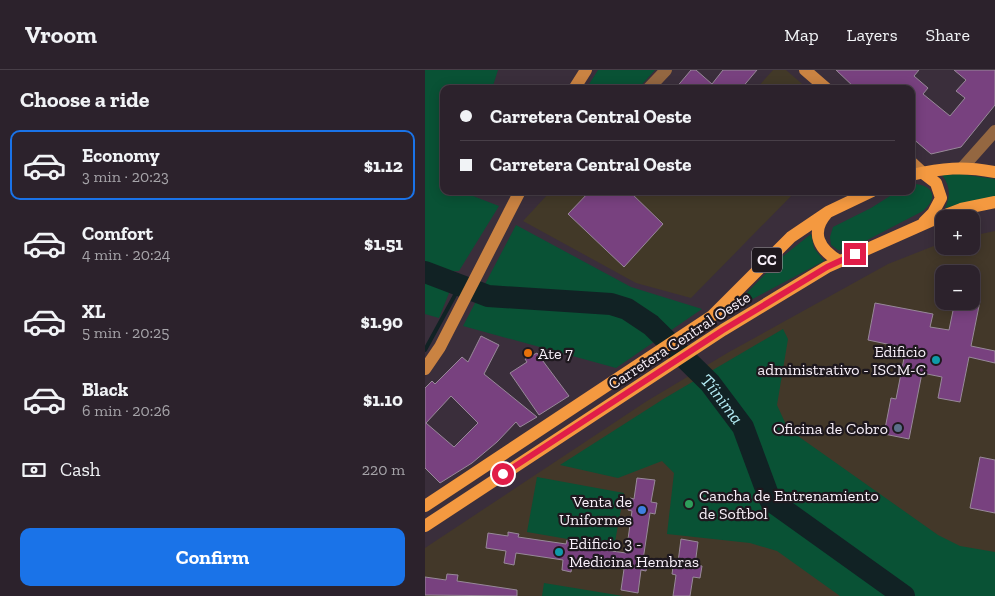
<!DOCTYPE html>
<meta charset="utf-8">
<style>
body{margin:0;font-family:"Zilla Slab",serif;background:#342a34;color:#f1f3f6;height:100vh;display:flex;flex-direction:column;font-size:19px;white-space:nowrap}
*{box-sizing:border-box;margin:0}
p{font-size:16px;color:#a6a4a9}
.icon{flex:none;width:28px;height:28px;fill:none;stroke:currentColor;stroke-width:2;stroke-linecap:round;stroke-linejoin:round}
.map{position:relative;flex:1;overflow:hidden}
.side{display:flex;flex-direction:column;background:#2c222c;width:425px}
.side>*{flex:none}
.guide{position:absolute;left:15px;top:15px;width:475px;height:110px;border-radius:10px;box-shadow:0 2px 12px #0003,0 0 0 1px #483f48;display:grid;align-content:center;height:110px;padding:0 20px;background:#2c222c}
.controls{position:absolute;left:510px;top:140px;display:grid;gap:10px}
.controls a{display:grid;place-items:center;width:45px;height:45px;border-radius:10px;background:#2c222c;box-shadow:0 2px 12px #0003,0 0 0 1px #483f48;font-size:25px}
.end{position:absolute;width:22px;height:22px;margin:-11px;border:6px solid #e11d48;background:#fff;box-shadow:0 0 0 2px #fff}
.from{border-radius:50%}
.guide b{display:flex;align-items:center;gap:18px;height:48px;font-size:19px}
.guide b+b{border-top:1px solid #483f48}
.guide i{width:12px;height:12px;background:#f1f3f6}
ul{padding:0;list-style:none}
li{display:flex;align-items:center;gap:15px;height:70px;margin:0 10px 8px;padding:0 10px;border:2px solid transparent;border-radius:10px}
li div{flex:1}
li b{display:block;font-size:19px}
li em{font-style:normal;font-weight:700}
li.active{border-color:#1a73e8}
li>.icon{width:45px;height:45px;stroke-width:1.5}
h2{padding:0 20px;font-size:22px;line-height:60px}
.pay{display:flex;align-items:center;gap:12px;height:55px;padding:0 20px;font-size:19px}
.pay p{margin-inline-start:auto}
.button{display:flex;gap:10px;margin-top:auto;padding:10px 20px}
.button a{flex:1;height:58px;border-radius:10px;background:#1a73e8;color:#fff;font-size:20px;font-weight:700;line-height:58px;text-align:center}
header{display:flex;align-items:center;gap:30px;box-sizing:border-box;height:70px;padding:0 25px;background:#2c222c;border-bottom:1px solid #483f48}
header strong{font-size:24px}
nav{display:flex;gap:28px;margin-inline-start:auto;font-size:18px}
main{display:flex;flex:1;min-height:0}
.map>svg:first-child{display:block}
.industrial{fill:#423928}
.education{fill:#433829;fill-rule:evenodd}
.green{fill:#095235}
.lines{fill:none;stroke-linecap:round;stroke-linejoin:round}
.stream{stroke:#112224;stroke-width:4}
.river{stroke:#112224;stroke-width:22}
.building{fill:#78417f;stroke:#988999;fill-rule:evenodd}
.minor{stroke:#946741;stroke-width:12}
.tertiary{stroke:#946741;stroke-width:12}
.secondary{stroke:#ca8342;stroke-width:12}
.primary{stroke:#f49940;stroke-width:12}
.route{stroke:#e11d48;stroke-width:6}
.food-dot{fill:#e8710a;stroke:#1e181e;stroke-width:2}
.culture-dot{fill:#0f9aa8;stroke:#1e181e;stroke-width:2}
.service-dot{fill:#5c6f8a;stroke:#1e181e;stroke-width:2}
.leisure-dot{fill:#2e9e5b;stroke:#1e181e;stroke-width:2}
.shop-dot{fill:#3f7fe0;stroke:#1e181e;stroke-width:2}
.labels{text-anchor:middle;stroke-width:4.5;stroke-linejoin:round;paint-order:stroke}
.shield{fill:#1e181e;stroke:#b7b0b8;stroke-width:1}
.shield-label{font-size:15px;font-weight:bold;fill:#f9f1fa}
.street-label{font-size:16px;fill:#f9f1fa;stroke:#1e181e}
.poi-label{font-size:16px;fill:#f9f1fa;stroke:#1e181e;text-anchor:end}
.water-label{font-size:18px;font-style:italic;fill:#b4ecf5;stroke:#1e181e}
</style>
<header>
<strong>Vroom</strong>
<nav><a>Map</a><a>Layers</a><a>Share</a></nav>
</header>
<main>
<section class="side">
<h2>Choose a ride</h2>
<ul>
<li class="active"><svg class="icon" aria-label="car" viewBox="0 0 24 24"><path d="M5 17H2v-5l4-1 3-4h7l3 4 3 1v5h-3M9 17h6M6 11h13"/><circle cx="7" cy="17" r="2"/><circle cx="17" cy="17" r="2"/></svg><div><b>Economy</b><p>3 min · 20:23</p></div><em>$1.12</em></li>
<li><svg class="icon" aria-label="car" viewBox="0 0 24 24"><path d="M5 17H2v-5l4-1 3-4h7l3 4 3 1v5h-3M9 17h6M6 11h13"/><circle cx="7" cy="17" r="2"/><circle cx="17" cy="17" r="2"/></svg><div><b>Comfort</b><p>4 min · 20:24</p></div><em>$1.51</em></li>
<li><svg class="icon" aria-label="car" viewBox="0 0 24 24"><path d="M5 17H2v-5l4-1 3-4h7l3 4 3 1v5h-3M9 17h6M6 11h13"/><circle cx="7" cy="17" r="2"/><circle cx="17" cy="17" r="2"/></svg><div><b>XL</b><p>5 min · 20:25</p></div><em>$1.90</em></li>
<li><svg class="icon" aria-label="car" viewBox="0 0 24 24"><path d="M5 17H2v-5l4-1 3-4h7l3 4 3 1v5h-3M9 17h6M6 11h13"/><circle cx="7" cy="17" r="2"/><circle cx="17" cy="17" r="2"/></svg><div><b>Black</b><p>6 min · 20:26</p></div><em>$1.10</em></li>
</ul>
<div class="pay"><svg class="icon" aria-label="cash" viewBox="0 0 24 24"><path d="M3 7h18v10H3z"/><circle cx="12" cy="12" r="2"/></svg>Cash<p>220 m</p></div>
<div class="button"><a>Confirm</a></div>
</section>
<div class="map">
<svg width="570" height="526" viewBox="0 0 570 526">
<rect width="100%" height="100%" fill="#3a2e3b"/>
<path class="industrial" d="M348,0H361L383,19H331Z
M128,121H371L266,228L211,213L98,151L124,123Z"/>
<path class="education" d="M570,161V526H0V478L222,331L304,282L463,194L519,172V176H546V166ZM519,204H546V231H519Z"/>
<path class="green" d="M0,0H73L67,19H19V121H35L74,136L34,201L0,202Z
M173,0H230L213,19H161Z
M535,104L570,109V126L520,138C526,125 525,116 517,105Z
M486,114C507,113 515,127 498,141L425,179L413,180L406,175L405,167L408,157L446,138L473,121H486Z
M91,155L206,217L277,239L191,298L38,256Z
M386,164L389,178L399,191L303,242L357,187Z
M0,206L26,218L14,248L0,244Z
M358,259L363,269L352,335L363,359L513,465L535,476L570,482V526H415L352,481L325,473L242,464L249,403L237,391L193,408L135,395L240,328Z
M112,407L199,423L189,477L102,462Z
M119,513L198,526H117Z"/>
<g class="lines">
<path class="stream" d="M0,280L35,216"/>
<path class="river" id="s1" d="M0,202L63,226L186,234L202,239L226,255L285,313L318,357L345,430L479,526"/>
</g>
<path class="building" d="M266,0H271L287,14L298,0H332L316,19H250Z
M411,0H494L489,6L503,18L498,24L525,46L540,28L531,21L541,10L529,0H570V35L536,77L506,84L486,67V19H431Z
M165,121H204L238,154L199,197L143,144Z
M530,231H555L546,276L570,281V293L544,287L535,332L513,328L517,307L497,303L484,369L459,364L466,328L471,329L481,278L443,270L450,233L508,244L505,257L524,260Z
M56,266L74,275L59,304L112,347L95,357L91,352L72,372L47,393L15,413L0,398V318L7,311L10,314L37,287L43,292ZM26,326L53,353L29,377L1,353Z
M112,283L144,326L114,345L85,303L102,292L100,289Z
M555,387L570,390V443L545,438Z
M212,408L230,410L226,432L232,433L230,444L225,443L218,490L223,491L221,501L216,500L213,523L196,520L199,499L148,491L146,502L137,500L138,490L91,483L89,495L79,493L81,481L61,478L63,463L83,466V462L94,464L93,467L141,474L142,470L152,472L151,476L201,483L207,441L203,440L205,428L209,429Z
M256,469L273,472L270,495L277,496L275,508L268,507L265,526H248L251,505L247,504L249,491L253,492Z
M22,504L33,505L32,511L92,520V526L0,525V507L21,510Z"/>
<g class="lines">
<path class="minor" d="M223,19L241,0"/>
<path class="tertiary" d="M538,97L570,61"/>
<path class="secondary" d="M380,0L402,19
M149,19L161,0
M486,92L498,103
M0,299L15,277L95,121"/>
<path class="primary" d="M498,103L511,113L516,128L508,143L499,152
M486,105C518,98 537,96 570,102
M402,143C384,163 395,180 414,191
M0,436L287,246L366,167L403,142L447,121
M0,456L298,260L402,197L510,149L536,139L570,132"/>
</g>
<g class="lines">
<path class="route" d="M78,404L298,260L402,197L430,184"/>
</g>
<circle class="food-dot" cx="103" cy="283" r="5"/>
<g class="culture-dot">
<circle cx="511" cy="290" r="5"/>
<circle cx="134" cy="482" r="5"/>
</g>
<circle class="service-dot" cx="473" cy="358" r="5"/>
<circle class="leisure-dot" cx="264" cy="434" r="5"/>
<circle class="shop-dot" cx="217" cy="440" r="5"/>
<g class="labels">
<rect class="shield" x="327" y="177.5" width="30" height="25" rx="4"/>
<g class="shield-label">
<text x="342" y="195">CC</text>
</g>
<g class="street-label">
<text transform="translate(254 270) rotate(-33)" y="6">Carretera Central Oeste</text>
</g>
<g class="poi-label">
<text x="501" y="287">Edificio<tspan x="501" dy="18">administrativo - ISCM-C</tspan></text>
<text x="113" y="289" text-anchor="start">Ate 7</text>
<text x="463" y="364">Oficina de Cobro</text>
<text x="274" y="431" text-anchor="start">Cancha de Entrenamiento<tspan x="274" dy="18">de Softbol</tspan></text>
<text x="207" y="437">Venta de<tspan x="207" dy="18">Uniformes</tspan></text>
<text x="144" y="479" text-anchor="start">Edificio 3 -<tspan x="144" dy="18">Medicina Hembras</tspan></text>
</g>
<g class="water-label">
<text dy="6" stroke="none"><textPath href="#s1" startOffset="339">Tíinima</textPath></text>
</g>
</g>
</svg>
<div class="controls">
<a>+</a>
<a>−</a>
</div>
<i class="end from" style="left:78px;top:404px"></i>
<i class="end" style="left:430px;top:184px"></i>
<div class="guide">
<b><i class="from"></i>Carretera Central Oeste</b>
<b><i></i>Carretera Central Oeste</b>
</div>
</div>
</main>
